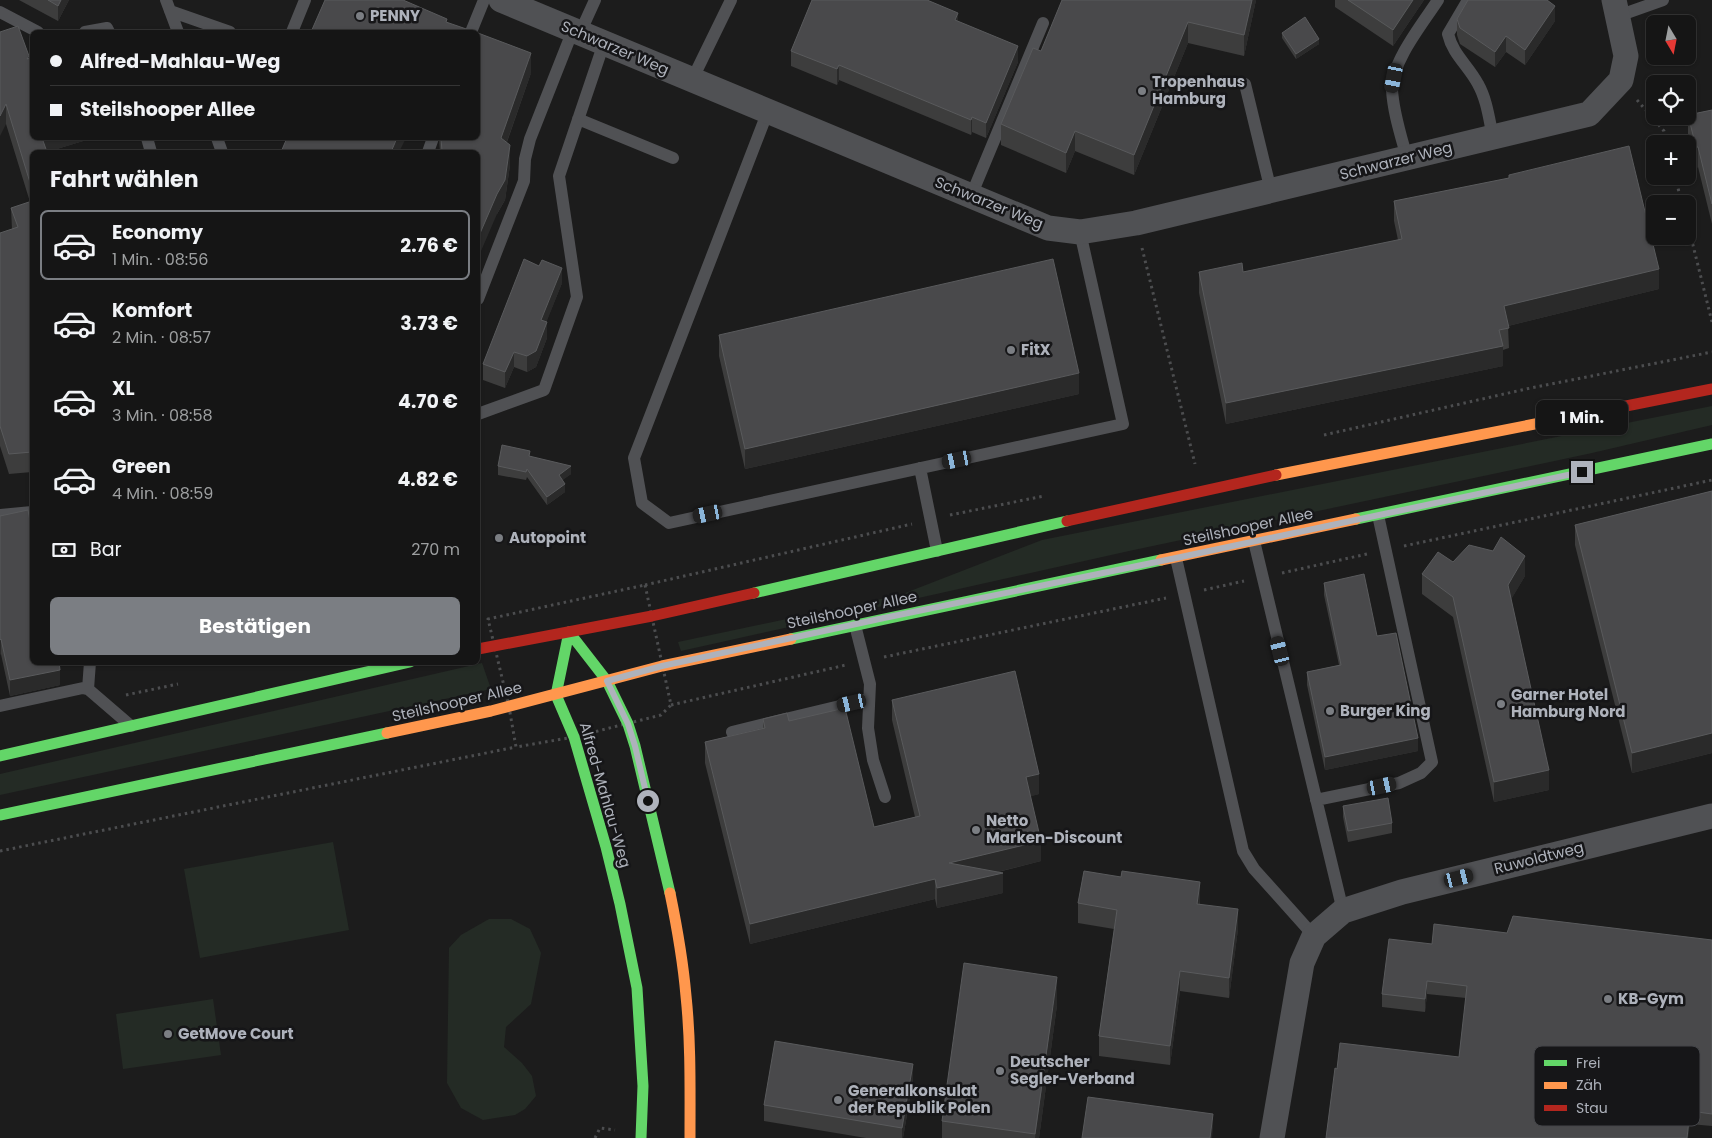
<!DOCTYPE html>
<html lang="de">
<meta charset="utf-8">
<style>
body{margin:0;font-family:Poppins,sans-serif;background:#222;color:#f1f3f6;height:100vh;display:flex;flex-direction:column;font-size:19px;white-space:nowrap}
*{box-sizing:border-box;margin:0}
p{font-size:16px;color:#9d9fa0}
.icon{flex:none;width:28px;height:28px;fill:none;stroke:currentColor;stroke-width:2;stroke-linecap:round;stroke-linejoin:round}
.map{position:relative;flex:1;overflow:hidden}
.drawer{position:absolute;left:30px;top:150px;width:450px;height:515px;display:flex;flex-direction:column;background:#151515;border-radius:8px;box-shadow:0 1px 4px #0004,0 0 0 1px #343434}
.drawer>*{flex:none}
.banner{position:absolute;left:30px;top:30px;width:450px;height:110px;border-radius:8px;box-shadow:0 1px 4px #0004,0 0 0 1px #343434;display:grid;align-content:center;height:110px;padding:0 20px;background:#151515}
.needle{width:32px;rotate:170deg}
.controls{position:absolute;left:1646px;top:15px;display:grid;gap:10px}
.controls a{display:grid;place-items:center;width:50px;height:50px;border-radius:8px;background:#151515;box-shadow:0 1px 4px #0004,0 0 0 1px #343434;font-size:25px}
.end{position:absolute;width:22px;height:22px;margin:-11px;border:6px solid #aeb2bb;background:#111;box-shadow:0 0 0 2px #111}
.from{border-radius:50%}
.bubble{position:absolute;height:35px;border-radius:8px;background:#151515;box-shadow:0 1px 4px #0004,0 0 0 1px #343434;font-size:16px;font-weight:700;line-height:35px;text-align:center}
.car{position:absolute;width:15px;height:30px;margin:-15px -8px;border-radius:6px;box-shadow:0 0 4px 1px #0007;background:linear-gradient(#222 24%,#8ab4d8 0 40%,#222 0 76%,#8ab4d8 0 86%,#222 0)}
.banner b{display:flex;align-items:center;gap:18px;height:48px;font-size:19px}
.banner b+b{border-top:1px solid #343434}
.banner i{width:12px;height:12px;background:#f1f3f6}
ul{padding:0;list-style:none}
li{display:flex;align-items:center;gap:15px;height:70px;margin:0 10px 8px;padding:0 10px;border:2px solid transparent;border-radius:8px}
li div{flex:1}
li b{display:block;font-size:19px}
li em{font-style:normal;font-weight:700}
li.on{border-color:#7b7e83}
li>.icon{width:45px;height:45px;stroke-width:1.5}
h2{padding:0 20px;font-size:22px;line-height:60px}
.pay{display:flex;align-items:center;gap:12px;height:55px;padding:0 20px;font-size:19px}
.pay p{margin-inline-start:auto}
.button{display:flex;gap:10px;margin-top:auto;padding:10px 20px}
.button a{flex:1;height:58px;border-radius:8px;background:#7b7e83;color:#fff;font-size:20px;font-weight:700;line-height:58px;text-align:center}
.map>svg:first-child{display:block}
.green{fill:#242b25}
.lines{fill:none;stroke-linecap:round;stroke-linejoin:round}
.path{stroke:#4c4d4f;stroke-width:3;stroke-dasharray:2.5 4;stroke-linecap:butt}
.lane{stroke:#505154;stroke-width:12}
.street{stroke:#505154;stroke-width:25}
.fast{stroke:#63d668;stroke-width:11}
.slow{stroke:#ff974d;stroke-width:11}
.jam{stroke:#b3261e;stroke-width:11}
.wall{fill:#3d3d3d}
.shaded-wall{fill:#2a2a2a}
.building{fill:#49494b;stroke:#595a5c}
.route{stroke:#aeb2bb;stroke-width:6}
.poi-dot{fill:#7b7e83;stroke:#161618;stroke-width:2}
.labels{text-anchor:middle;stroke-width:5;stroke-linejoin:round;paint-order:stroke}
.poi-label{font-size:15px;font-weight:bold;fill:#aeb2bb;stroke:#161618;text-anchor:start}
.street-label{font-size:15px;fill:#aeb2bb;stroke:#161618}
.key{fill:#161618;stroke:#444549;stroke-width:1}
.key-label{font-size:14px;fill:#aeb2bb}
</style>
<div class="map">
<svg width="1712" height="1138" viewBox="0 0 1712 1138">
<rect width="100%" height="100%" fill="#1c1c1c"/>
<path class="green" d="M1712,406V425L1592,453L1129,551L681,651L678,642L900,595L1042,540Z
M482,663L491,689L0,795V774Z
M333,842L349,930L200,958L184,869Z
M489,919H511L530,929L541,953L531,1004L506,1027L504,1047L522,1063L532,1076L536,1096L525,1109L515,1115L483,1120L461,1108L447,1083L449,948L461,935Z
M213,999L221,1055L123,1069L116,1014Z"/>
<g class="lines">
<path class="path" d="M1637,100L1664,131L1667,144
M1675,176L1682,204
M1688,225L1712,322
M1142,248L1195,464
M1324,435L1526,389L1712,352
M950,515L1044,496
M1404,546L1712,480
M1282,573L1367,554
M645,585L912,524
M645,585L671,705L661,715L574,737L516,747L509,707L488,619Z
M1204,590L1244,581
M884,657L1166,598
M126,695L178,684
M671,705L846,665
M0,851L516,747
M595,1138L600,1128L615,1130"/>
<path class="lane" d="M166,0L178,32
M1468,0L1448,34C1453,55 1468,65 1478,84C1487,100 1489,119 1493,137
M170,11L230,32
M0,12L38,32
M1618,16L1663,0
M85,32L107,28L109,32
M292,32L305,0
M471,32L484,0
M580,33L595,0
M692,80L731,0
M1245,84L1271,191
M768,111L634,458L642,503L669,523L1123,424L1080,232
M578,119L673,158
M147,138L151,152
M217,138L222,152
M428,152L433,138
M1407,158C1401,136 1393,112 1392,89C1392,61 1423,23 1438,0
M971,196L1043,23
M478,299L524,181L525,159L530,139L573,30
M478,414L544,390L577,297L559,176L604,43
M920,468L937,551
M0,515L32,512
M1254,541L1343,911
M1176,558L1243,851L1254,869L1314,936
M855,625L870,684L868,728L873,760L885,797
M88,689L90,662
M0,706L83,688L88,689L131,726
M732,732L869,699
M1316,800L1399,783L1421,773L1432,762L1378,515"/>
<path class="street" d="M501,0L1048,228L1080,232L1136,223L1589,114L1621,80L1626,56L1614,0
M1272,1138L1302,963L1314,936L1343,911L1402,892L1712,816"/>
<path class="fast" d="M1356,519L1712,444
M754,593L1067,521
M569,632L607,681L628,724L635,746L670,893
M569,632L556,695L574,737L606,847L620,904L637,988L643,1086L641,1138
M791,639L1161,560
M0,756L410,662
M0,815L387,733"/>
<path class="slow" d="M1276,475L1611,409
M1161,560L1356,519
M387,733L491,711L662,666L791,639
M670,893C677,927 683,961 686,996C691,1043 690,1091 690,1138"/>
<path class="jam" d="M1611,409L1712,389
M1067,521L1276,475
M478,649L652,616L754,593"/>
</g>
<path class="wall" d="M19,0H69L58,21Z
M1256,0L1244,56L1188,43L1134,175L1075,151L1066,173L1001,145V124L1041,51Z
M1335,0H1424L1393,46L1335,7Z
M1550,2L1555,21L1525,65L1506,52L1495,67L1460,44L1457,35V19Z
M958,21L1018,62L986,138L972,132L971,135L839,80L837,85L791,66V51Z
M0,32L29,59L32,138H93L47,152H32V472L9,474L0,446V233L12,229L11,208L30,202L6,124Z
M1282,33L1319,44L1296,59L1282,38Z
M531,73L507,142L510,165L505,200L497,214L478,152H440L439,138H478Z
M1712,110V224L1698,167L1696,168L1688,136V115Z
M1509,175L1659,289L1508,326L1509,348L1503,350V366L1226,424L1199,293V272H1243L1398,240L1394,221V201L1509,178Z
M562,283L546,322L547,338L536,367L527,372L514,367L505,388L483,380V364Z
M719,335L1079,394L745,469L719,356Z
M530,456L571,474L562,480L565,492L547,505L527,477L526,480L498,475V466Z
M1712,491V753L1632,773L1575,545V525Z
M0,516L60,685L10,696L1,654Z
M1453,562L1525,576L1511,599L1549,790L1494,802L1453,617L1422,594V574Z
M1324,583L1377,636L1418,751L1325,770L1307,685V672L1339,665L1324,595Z
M892,700L1039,794L1030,796L1041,861L998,872L1003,893L937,908L935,899L750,944L705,763V742L763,728V719L789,721L874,827L915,817L892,720Z
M1343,806L1392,823V833L1348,842L1343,817Z
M1200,901V904L1238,929L1229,998L1180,991L1170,1065L1099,1056V1036L1114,929L1078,923V903Z
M1507,933L1712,940V1126L1690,1124L1337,1069L1459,1057L1466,998L1427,994L1425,1012L1382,1007V994L1432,944Z
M1057,1005L1039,1138H942V1121Z
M913,1080L903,1138H866L764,1121V1105Z"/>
<path class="shaded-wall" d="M61,0H69L58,21V6Z
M1252,0H1256L1244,56V35Z
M1413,0H1424L1393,46V30Z
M1555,6V21L1525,65V50Z
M958,13V28L955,20Z
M1188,22V43L1134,175V155Z
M1506,36V52L1495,67V52Z
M1319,39V44L1296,59V54Z
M1018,46V62L986,138V123Z
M531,53V73L501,158V138Z
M839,65V80L837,85V69Z
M6,104V124L0,136V116Z
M972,117V132L971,135V120Z
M1075,131V151L1066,173V153Z
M41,138H93L47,152H41Z
M397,138H406L399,152H391Z
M510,145V165L505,200L497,214L478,258V238Z
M1696,147H1698V167L1696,168Z
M562,268V283L541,336V320Z
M1659,269V289L1504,327V306Z
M547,322V338L536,367L527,372V356Z
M1503,346V366L1226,424V403Z
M514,352V367L505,388V372Z
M1079,373V394L745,469V449Z
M571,466V474L559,483V475Z
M565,484V492L547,505V497Z
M1525,556V576L1508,605V585Z
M1,639V654L0,655V640Z
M60,670V685L10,696V680Z
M1712,733V753L1632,773V753Z
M1418,738V751L1325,770V757Z
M1549,770V790L1494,802V782Z
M1039,774V794L1026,798V777Z
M1041,841V861L949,884V863Z
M1003,873V893L937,908V888Z
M935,879V899L750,944V924Z
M1200,882V901L1197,923V904Z
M1238,909V929L1229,998V978Z
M1180,971V991L1170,1065V1046Z
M1057,977V1005L1039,1138H1035Z
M1427,981V994L1425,1012V999Z
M913,1064V1080L903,1138H902V1128Z
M1690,1111V1124L1688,1138H1687Z
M1213,1114V1129L1212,1138H1210Z"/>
<path class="building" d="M48,0H61L58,6Z
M325,0H403L447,19L446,22L475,32H311Z
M812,0H927L958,13L955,20L1018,46L986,123L972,117L971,120L839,65L837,69L791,51Z
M1062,0H1252L1244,35L1188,22L1134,155L1075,131L1066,153L1001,124L1033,48L1041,51Z
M1348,0H1413L1393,30Z
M1468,0H1547L1555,6L1525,50L1506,36L1495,52L1460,28L1457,19Z
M1305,17L1319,39L1296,54L1282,33Z
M18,26L29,56L27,59L32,57V138H42L47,152H32V189L6,104L0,116V32Z
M478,33L531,53L501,138L510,145L505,180L497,194L478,238V152H442V151L441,138H478Z
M1712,110V204L1698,147H1696L1688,115Z
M287,138H397L391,152H281Z
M1629,146L1659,269L1504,306L1509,328L1499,330L1503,346L1226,403L1199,272L1242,263L1243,272L1402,239L1394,201L1509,178V175Z
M135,150L136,152H128Z
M32,201V452L9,454L0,426V233L18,227L11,208Z
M524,259L539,266L542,260L562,268L541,320L547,322L536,351L527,356L514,352L505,372L483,364Z
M1053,259L1079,373L745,449L719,335Z
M502,445L530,451L529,456L571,466L559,475L565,484L547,497L527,469L526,472L498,466Z
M1712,491V733L1632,753L1575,525Z
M28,510L32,533V662H59L60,670L10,680L1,639L0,640V516Z
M1501,537L1525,556L1508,585L1549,770L1494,782L1453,597L1422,574L1438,552L1453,562L1469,545L1493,551Z
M1364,574L1377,636L1396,633L1418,738L1325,757L1307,672L1341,665L1324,583Z
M1015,671L1039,774L1026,777L1041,841L949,863L1003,873L937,888L935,879L750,924L705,742L765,728L763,719L787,713L789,721L845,708L874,827L920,816L892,700Z
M1388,798L1392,823L1348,831L1343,806Z
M1084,871L1121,877L1122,871L1200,882L1197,904L1238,909L1229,978L1180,971L1170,1046L1099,1036L1117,910L1078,903Z
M1513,916L1712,940V1114L1690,1111L1687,1138H1326L1335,1068L1337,1069L1340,1043L1459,1057L1467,986L1427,981L1425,999L1382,994L1389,939L1432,944L1434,924L1507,933Z
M964,963L1057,977L1035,1134L942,1121Z
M775,1041L913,1064L902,1128L764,1105Z
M1088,1097L1213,1114L1210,1138H1082Z"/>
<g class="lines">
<path class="route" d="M648,801L635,746L628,724L607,681L662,666L884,618L1176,558L1582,472"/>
</g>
<g class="poi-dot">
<circle cx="360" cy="16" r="5"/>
<circle cx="1142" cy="91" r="5"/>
<circle cx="1011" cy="350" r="5"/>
<circle cx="499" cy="538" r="5"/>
<circle cx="1501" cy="704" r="5"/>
<circle cx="1330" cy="711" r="5"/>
<circle cx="976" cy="830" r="5"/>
<circle cx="1608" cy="999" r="5"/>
<circle cx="168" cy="1034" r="5"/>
<circle cx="1000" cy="1071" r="5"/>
<circle cx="838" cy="1100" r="5"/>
</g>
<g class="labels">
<g class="poi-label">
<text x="370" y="21">PENNY</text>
<text x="1152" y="87">Tropenhaus<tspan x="1152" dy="17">Hamburg</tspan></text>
<text x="1021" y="355">FitX</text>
<text x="509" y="543">Autopoint</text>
<text x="1511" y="700">Garner Hotel<tspan x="1511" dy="17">Hamburg Nord</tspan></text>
<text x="1340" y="716">Burger King</text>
<text x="986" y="826">Netto<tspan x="986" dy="17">Marken-Discount</tspan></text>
<text x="1618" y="1004">KB-Gym</text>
<text x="178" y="1039">GetMove Court</text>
<text x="1010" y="1067">Deutscher<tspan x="1010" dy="17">Segler-Verband</tspan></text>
<text x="848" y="1096">Generalkonsulat<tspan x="848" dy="17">der Republik Polen</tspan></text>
</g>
<g class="street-label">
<text transform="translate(615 48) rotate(23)" y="5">Schwarzer Weg</text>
<text transform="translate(1396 161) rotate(-14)" y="5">Schwarzer Weg</text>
<text transform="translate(989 203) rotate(22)" y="5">Schwarzer Weg</text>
<text transform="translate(1248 527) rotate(-12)" y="5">Steilshooper Allee</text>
<text transform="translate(852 610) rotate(-12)" y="5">Steilshooper Allee</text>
<text transform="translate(457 702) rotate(-13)" y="5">Steilshooper Allee</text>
<text transform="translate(605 795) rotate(74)" y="5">Alfred-Mahlau-Weg</text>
<text transform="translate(1539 858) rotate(-14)" y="5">Ruwoldtweg</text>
</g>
</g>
<rect x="1534" y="1046" width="166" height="80" rx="8" class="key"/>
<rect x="1544" y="1060" width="23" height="6" fill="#63d668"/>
<rect x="1544" y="1082" width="23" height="7" fill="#ff974d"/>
<rect x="1544" y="1105" width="23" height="6" fill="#b3261e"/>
<g class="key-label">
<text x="1576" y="1068">Frei</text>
<text x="1576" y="1090">Zäh</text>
<text x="1576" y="1113">Stau</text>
</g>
</svg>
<div class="controls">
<a><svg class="needle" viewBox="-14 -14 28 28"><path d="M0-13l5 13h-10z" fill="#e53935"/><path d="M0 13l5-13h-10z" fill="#9d9fa0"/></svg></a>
<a><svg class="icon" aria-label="locate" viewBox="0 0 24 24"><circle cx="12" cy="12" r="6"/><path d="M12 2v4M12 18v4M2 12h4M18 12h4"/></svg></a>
<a>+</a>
<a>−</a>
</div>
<i class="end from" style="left:648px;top:801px"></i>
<i class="end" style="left:1582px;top:472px"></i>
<div class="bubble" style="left:1536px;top:400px;width:92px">1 Min.</div>
<i class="car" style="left:1394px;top:78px;rotate:191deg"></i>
<i class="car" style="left:957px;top:460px;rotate:258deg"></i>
<i class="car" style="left:708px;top:514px;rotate:258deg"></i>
<i class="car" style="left:1280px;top:651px;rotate:346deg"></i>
<i class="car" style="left:852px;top:703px;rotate:257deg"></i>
<i class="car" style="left:1382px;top:786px;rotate:78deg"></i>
<i class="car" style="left:1459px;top:878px;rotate:76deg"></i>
<div class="banner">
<b><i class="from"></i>Alfred-Mahlau-Weg</b>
<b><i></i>Steilshooper Allee</b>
</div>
<section class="drawer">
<h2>Fahrt wählen</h2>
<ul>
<li class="on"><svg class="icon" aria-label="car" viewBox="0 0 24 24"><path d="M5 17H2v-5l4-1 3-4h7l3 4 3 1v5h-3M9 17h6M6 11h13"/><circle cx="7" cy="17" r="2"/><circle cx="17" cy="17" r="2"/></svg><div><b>Economy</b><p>1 Min. · 08:56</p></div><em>2.76 €</em></li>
<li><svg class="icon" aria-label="car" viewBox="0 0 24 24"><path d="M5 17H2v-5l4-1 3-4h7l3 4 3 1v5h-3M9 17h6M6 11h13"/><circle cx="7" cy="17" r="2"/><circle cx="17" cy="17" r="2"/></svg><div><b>Komfort</b><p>2 Min. · 08:57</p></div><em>3.73 €</em></li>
<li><svg class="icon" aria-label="car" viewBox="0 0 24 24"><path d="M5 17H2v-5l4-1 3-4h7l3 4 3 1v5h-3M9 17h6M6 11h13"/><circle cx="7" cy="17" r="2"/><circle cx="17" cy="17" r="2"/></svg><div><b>XL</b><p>3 Min. · 08:58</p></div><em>4.70 €</em></li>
<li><svg class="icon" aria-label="car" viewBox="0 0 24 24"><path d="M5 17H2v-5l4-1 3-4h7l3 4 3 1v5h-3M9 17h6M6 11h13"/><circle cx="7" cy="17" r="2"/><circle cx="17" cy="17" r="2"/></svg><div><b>Green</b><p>4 Min. · 08:59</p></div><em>4.82 €</em></li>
</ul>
<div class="pay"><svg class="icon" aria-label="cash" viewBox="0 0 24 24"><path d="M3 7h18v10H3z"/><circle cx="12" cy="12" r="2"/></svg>Bar<p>270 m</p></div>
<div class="button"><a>Bestätigen</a></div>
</section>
</div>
